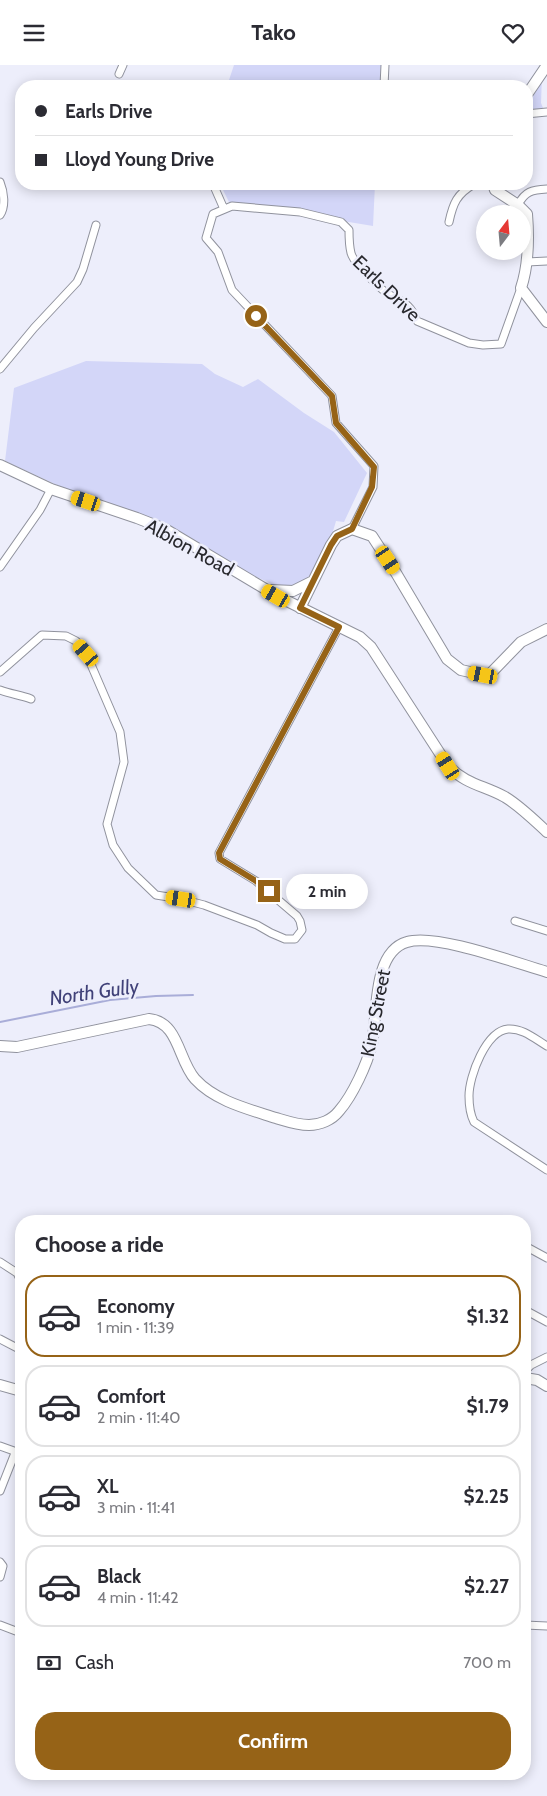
<!DOCTYPE html>
<meta charset="utf-8">
<style>
body{margin:0;font-family:Cabin,sans-serif;background:#f7f7f7;color:#2b2b33;height:100vh;display:flex;flex-direction:column;font-size:19px;white-space:nowrap}
*{box-sizing:border-box;margin:0}
p{font-size:16px;color:#7c7c81}
.icon{flex:none;width:28px;height:28px;fill:none;stroke:currentColor;stroke-width:2;stroke-linecap:round;stroke-linejoin:round}
.map{position:relative;flex:1;overflow:hidden}
.sheet{position:absolute;left:15px;top:1150px;width:516px;height:565px;display:flex;flex-direction:column;background:#fff;border-radius:20px;box-shadow:0 2px 12px #0003}
.sheet>*{flex:none}
.top-card{position:absolute;left:15px;top:15px;width:518px;height:110px;border-radius:20px;box-shadow:0 2px 12px #0003;display:grid;align-content:center;height:110px;padding:0 20px;background:#fff}
.needle{width:32px;rotate:16deg}
.fabs{position:absolute;left:476px;top:140px;display:grid;gap:10px}
.fabs a{display:grid;place-items:center;width:55px;height:55px;border-radius:50%;background:#fff;box-shadow:0 2px 12px #0003;font-size:25px}
.end{position:absolute;width:22px;height:22px;margin:-11px;border:6px solid #966317;background:#fff;box-shadow:0 0 0 2px #fff}
.from{border-radius:50%}
.bubble{position:absolute;height:35px;border-radius:18px;background:#fff;box-shadow:0 2px 12px #0003;font-size:16px;font-weight:700;line-height:35px;text-align:center}
.car{position:absolute;width:15px;height:30px;margin:-15px -8px;border-radius:6px;box-shadow:0 0 4px 1px #0007;background:linear-gradient(#f5c518 24%,#345 0 40%,#f5c518 0 76%,#345 0 86%,#f5c518 0)}
.top-card b{display:flex;align-items:center;gap:18px;height:48px;font-size:19px}
.top-card b+b{border-top:1px solid #e1e1e2}
.top-card i{width:12px;height:12px;background:#2b2b33}
ul{padding:0;list-style:none}
li{display:flex;align-items:center;gap:15px;height:82px;margin:0 10px 8px;padding:0 10px;border:2px solid #e1e1e2;border-radius:20px}
li div{flex:1}
li b{display:block;font-size:19px}
li em{font-style:normal;font-weight:700}
li.on{border-color:#966317}
li>.icon{width:45px;height:45px;stroke-width:1.5}
h2{padding:0 20px;font-size:22px;line-height:60px}
.pay{display:flex;align-items:center;gap:12px;height:55px;padding:0 20px;font-size:19px}
.pay p{margin-inline-start:auto}
.action{display:flex;gap:10px;margin-top:auto;padding:10px 20px}
.action a{flex:1;height:58px;border-radius:20px;background:#966317;color:#fff;font-size:20px;font-weight:700;line-height:58px;text-align:center}
header{display:flex;justify-content:space-between;align-items:center;height:65px;padding:0 20px;background:#fff;font-size:22px;font-weight:700}
.map>svg:first-child{display:block}
.green{fill:#d3d6f8}
.lines{fill:none;stroke-linecap:round;stroke-linejoin:round}
.stream{stroke:#a9add8;stroke-width:2}
.street-casing{stroke:#90929d;stroke-width:9}
.secondary-casing{stroke:#90929d;stroke-width:12}
.street{stroke:#fff;stroke-width:7}
.secondary{stroke:#fff;stroke-width:10}
.route{stroke:#966317;stroke-width:6}
.labels{text-anchor:middle;stroke-width:5;stroke-linejoin:round;paint-order:stroke}
.street-label{font-size:19px;fill:#28282d;stroke:#edeefb}
.water-label{font-size:20px;font-style:italic;fill:#404178;stroke:#edeefb}
</style>
<header><svg class="icon" aria-label="menu" viewBox="0 0 24 24"><path d="M4 6h16M4 12h16M4 18h16"/></svg>Tako<svg class="icon" aria-label="heart" viewBox="0 0 24 24"><path d="M12 20l-8-8c-3-5 5-10 8-4 3-6 11-1 8 4z"/></svg></header>
<div class="map">
<svg width="547" height="1731" viewBox="0 0 547 1731">
<rect width="100%" height="100%" fill="#edeefb"/>
<path class="green" d="M234,0H381L380,21H227Z
M542,11L541,38L543,43L538,44V46L527,42L526,35Z
M220,119H375L373,161L229,137Z
M86,296L202,299L215,309L243,322L258,314L304,348L334,367L367,408L344,457L336,456C330,478 318,514 293,521C287,523 279,521 274,520L5,396L14,323Z"/>
<g class="lines">
<path class="stream" d="M0,957L110,935L156,931L193,930"/>
<g class="street-casing">
<path id="street" d="M119,9L123,0
M384,21L385,0
M526,49L547,47
M0,117C4,127 6,141 0,150
M213,119L224,144
M518,140C525,126 532,125 547,124
M449,157C453,138 457,129 474,119
M527,197L547,196
M0,304L34,263L77,217L83,204L96,160
M352,464L373,422L374,401L336,358L332,331L232,225L218,187L206,173L213,149L232,141L300,147L341,157L349,165C349,173 349,180 351,188C354,199 375,218 384,226C400,238 409,235 417,256L469,278L483,280L501,279L521,223
M0,502L40,445L51,424
M0,607L42,570L66,571L76,576L86,588L120,667L124,697L107,759L113,780L128,803L156,830L181,834L204,840L257,860L271,868L285,874H295L302,865L300,856L297,851L256,816L220,794L219,788L339,562
M0,625C10,629 21,630 31,634
M515,856L547,866
M547,981C535,974 523,963 508,964C486,966 469,1011 469,1031C469,1041 470,1049 474,1057L547,1105
M525,1181L547,1193
M0,1197L17,1208L21,1216
M525,1245L547,1257
M0,1274L21,1285
M525,1306L531,1300L547,1292
M0,1381L14,1386L15,1388L0,1426
M0,1497L3,1501L0,1512
M0,1560L21,1568
M525,1560L547,1561"/>
</g>
<g class="secondary-casing">
<path id="secondary" d="M526,31L547,0
M493,119L495,125L518,140L527,149C529,174 529,199 521,223L547,257
M0,400L51,424L137,453L165,464L277,531L360,572L371,582L448,701C467,720 483,720 505,732C520,741 534,755 547,767
M271,525L293,526L313,516
M300,543L331,480L337,471L352,464L372,471L396,508L447,594L461,605L483,610L490,609L521,577L547,564
M0,981L17,982L149,954C179,957 178,995 195,1014C215,1036 248,1044 276,1053C286,1056 298,1060 309,1060C320,1060 332,1055 339,1046C353,1030 367,999 372,979C378,949 372,887 407,877C436,868 516,898 547,907
M525,1313L537,1315L547,1321
M0,1320L21,1326"/>
</g>
<use href="#street" class="street"/>
<use href="#secondary" class="secondary"/>
</g>
<g class="lines">
<path class="route" d="M256,251L332,331L336,358L374,402L372,422L352,464L337,471L331,480L300,543L339,562L219,788L220,794L256,816L269,826"/>
</g>
<g class="labels">
<g class="street-label">
<text transform="translate(387 223) rotate(44)" y="7">Earls Drive</text>
<text transform="translate(190 482) rotate(29)" y="7">Albion Road</text>
<text transform="translate(375 948) rotate(-79)" y="7">King Street</text>
</g>
<g class="water-label">
<text transform="translate(94 927) rotate(-8)" y="7">North Gully</text>
</g>
</g>
</svg>
<div class="fabs">
<a><svg class="needle" viewBox="-14 -14 28 28"><path d="M0-13l5 13h-10z" fill="#e53935"/><path d="M0 13l5-13h-10z" fill="#7c7c81"/></svg></a>
</div>
<i class="end from" style="left:256px;top:251px"></i>
<i class="end" style="left:269px;top:826px"></i>
<div class="bubble" style="left:286px;top:809px;width:82px">2 min</div>
<i class="car" style="left:86px;top:436px;rotate:288deg"></i>
<i class="car" style="left:388px;top:495px;rotate:146deg"></i>
<i class="car" style="left:276px;top:531px;rotate:300deg"></i>
<i class="car" style="left:86px;top:588px;rotate:319deg"></i>
<i class="car" style="left:483px;top:610px;rotate:281deg"></i>
<i class="car" style="left:448px;top:701px;rotate:328deg"></i>
<i class="car" style="left:181px;top:834px;rotate:279deg"></i>
<div class="top-card">
<b><i class="from"></i>Earls Drive</b>
<b><i></i>Lloyd Young Drive</b>
</div>
<section class="sheet">
<h2>Choose a ride</h2>
<ul>
<li class="on"><svg class="icon" aria-label="car" viewBox="0 0 24 24"><path d="M5 17H2v-5l4-1 3-4h7l3 4 3 1v5h-3M9 17h6M6 11h13"/><circle cx="7" cy="17" r="2"/><circle cx="17" cy="17" r="2"/></svg><div><b>Economy</b><p>1 min · 11:39</p></div><em>$1.32</em></li>
<li><svg class="icon" aria-label="car" viewBox="0 0 24 24"><path d="M5 17H2v-5l4-1 3-4h7l3 4 3 1v5h-3M9 17h6M6 11h13"/><circle cx="7" cy="17" r="2"/><circle cx="17" cy="17" r="2"/></svg><div><b>Comfort</b><p>2 min · 11:40</p></div><em>$1.79</em></li>
<li><svg class="icon" aria-label="car" viewBox="0 0 24 24"><path d="M5 17H2v-5l4-1 3-4h7l3 4 3 1v5h-3M9 17h6M6 11h13"/><circle cx="7" cy="17" r="2"/><circle cx="17" cy="17" r="2"/></svg><div><b>XL</b><p>3 min · 11:41</p></div><em>$2.25</em></li>
<li><svg class="icon" aria-label="car" viewBox="0 0 24 24"><path d="M5 17H2v-5l4-1 3-4h7l3 4 3 1v5h-3M9 17h6M6 11h13"/><circle cx="7" cy="17" r="2"/><circle cx="17" cy="17" r="2"/></svg><div><b>Black</b><p>4 min · 11:42</p></div><em>$2.27</em></li>
</ul>
<div class="pay"><svg class="icon" aria-label="cash" viewBox="0 0 24 24"><path d="M3 7h18v10H3z"/><circle cx="12" cy="12" r="2"/></svg>Cash<p>700 m</p></div>
<div class="action"><a>Confirm</a></div>
</section>
</div>
